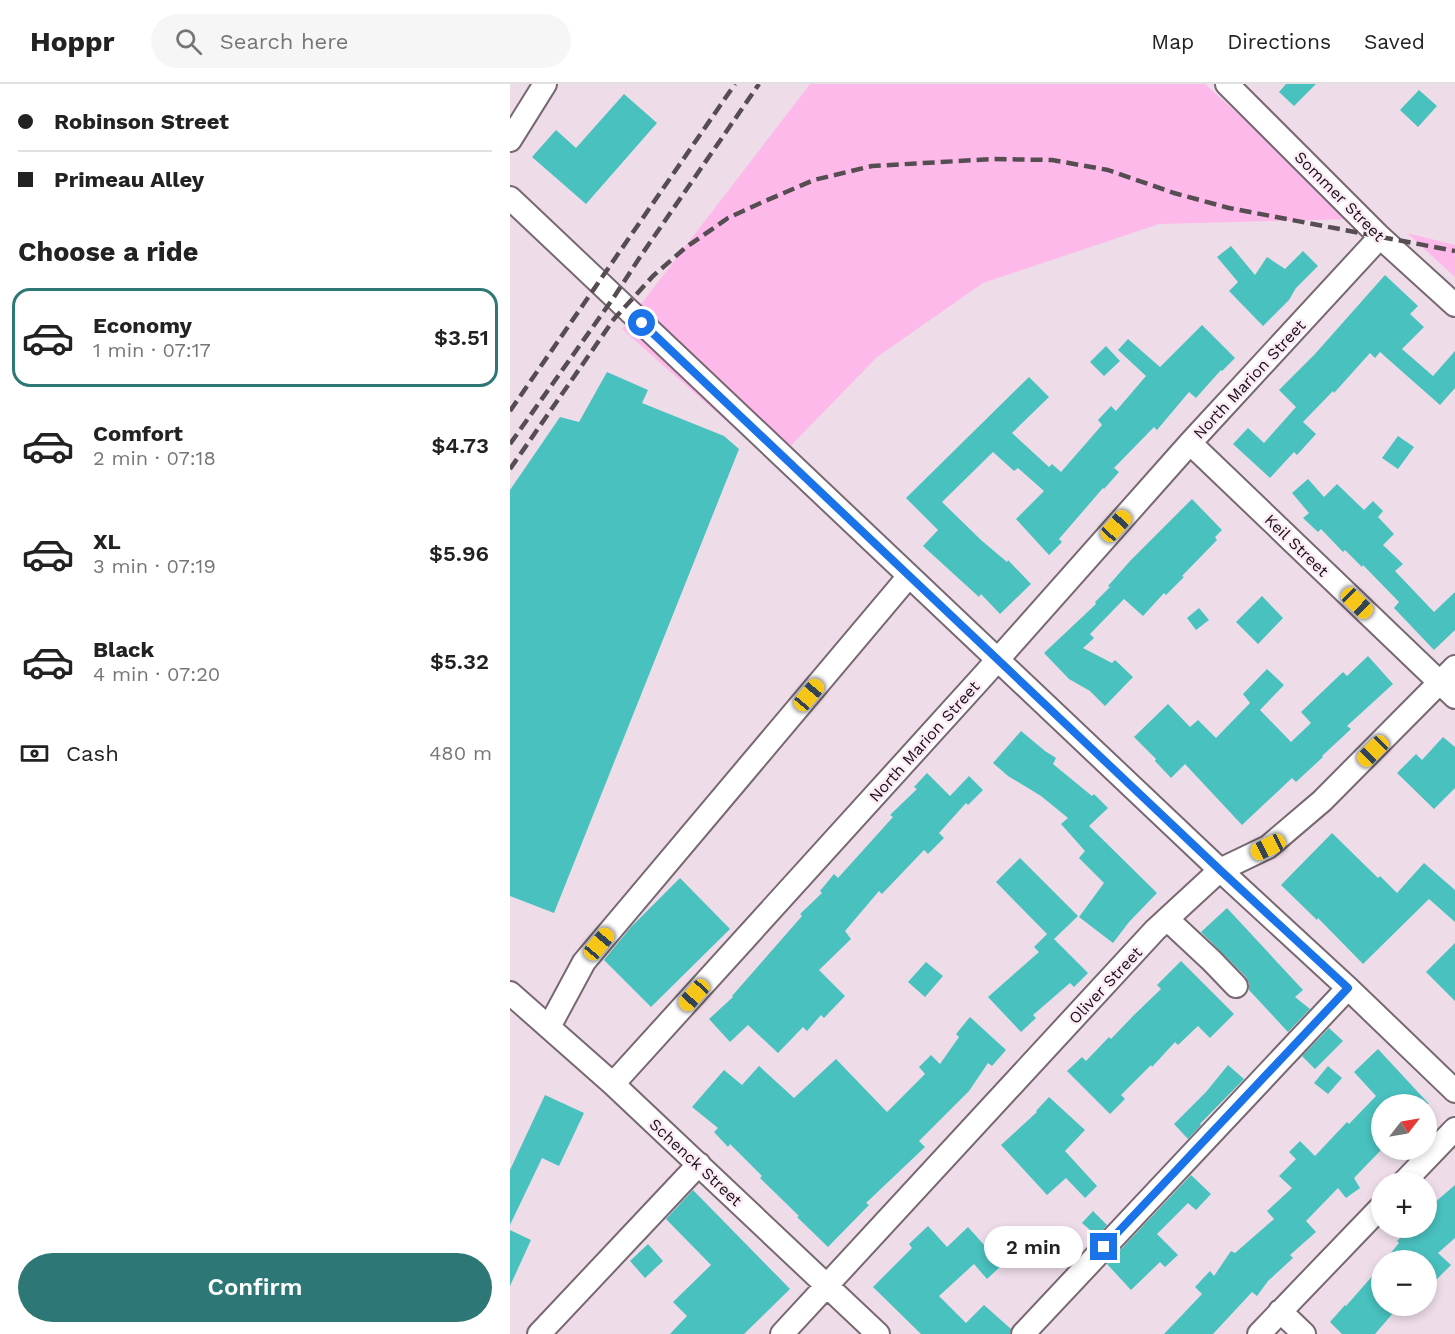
<!DOCTYPE html>
<meta charset="utf-8">
<style>
body{margin:0;font-family:"Work Sans",sans-serif;background:#f6f6f6;color:#222;height:100vh;display:flex;flex-direction:column;font-size:22px;white-space:nowrap}
*{box-sizing:border-box;margin:0}
p{font-size:20px;color:#767676}
.icon{flex:none;width:33px;height:33px;fill:none;stroke:currentColor;stroke-width:2;stroke-linecap:round;stroke-linejoin:round}
.map{position:relative;flex:1;overflow:hidden}
.details{display:flex;flex-direction:column;background:#fff;width:510px}
.details>*{flex:none}
.banner{display:grid;align-content:center;height:132px;padding:0 18px;background:#fff}
.needle{width:39px;rotate:59deg}
.controls{position:absolute;left:861px;top:1010px;display:grid;gap:12px}
.controls a{display:grid;place-items:center;width:66px;height:66px;border-radius:50%;background:#fff;box-shadow:0 3px 9px #0003;font-size:30px}
.end{position:absolute;width:27px;height:27px;margin:-14px;border:8px solid #1a73e8;background:#fff;box-shadow:0 0 0 3px #fff}
.from{border-radius:50%}
.bubble{position:absolute;height:42px;border-radius:21px;background:#fff;box-shadow:0 3px 9px #0003;font-size:20px;font-weight:600;line-height:42px;text-align:center}
.car{position:absolute;width:18px;height:36px;margin:-18px -9px;border-radius:8px;box-shadow:0 0 4px 2px #0007;background:linear-gradient(#f5c518 24%,#345 0 40%,#f5c518 0 76%,#345 0 86%,#f5c518 0)}
.banner b{display:flex;align-items:center;gap:21px;height:57px;font-size:22px}
.banner b+b{border-top:2px solid #e0e0e0}
.banner i{width:15px;height:15px;background:#222}
ul{padding:0;list-style:none}
li{display:flex;align-items:center;gap:18px;height:99px;margin:0 12px 9px;padding:0 6px;border:3px solid transparent;border-radius:18px}
li div{flex:1}
li b{display:block;font-size:22px}
li em{font-style:normal;font-weight:600}
li.on{border-color:#2d7776}
li>.icon{width:54px;height:54px;stroke-width:1.5}
h2{padding:0 18px;font-size:27px;line-height:72px}
.pay{display:flex;align-items:center;gap:15px;height:66px;padding:0 18px;font-size:22px}
.pay p{margin-inline-start:auto}
.button{display:flex;gap:12px;margin-top:auto;padding:12px 18px}
.button a{flex:1;height:69px;border-radius:36px;background:#2d7776;color:#fff;font-size:24px;font-weight:600;line-height:69px;text-align:center}
header{display:flex;align-items:center;gap:36px;box-sizing:border-box;height:84px;padding:0 30px;background:#fff;border-bottom:2px solid #e0e0e0}
header strong{font-size:28px}
nav{display:flex;gap:33px;margin-inline-start:auto;font-size:21px}
.search{width:420px;height:54px;background:#f6f6f6;display:flex;align-items:center;gap:15px;box-sizing:border-box;padding:0 21px;border-radius:33px;color:#767676;font-size:22px}
main{display:flex;flex:1;min-height:0}
.map>svg:first-child{display:block}
.green{fill:#fcb9e9}
.building{fill:#49c1bf}
.lines{fill:none;stroke-linecap:round;stroke-linejoin:round}
.minor-casing{stroke:#776872;stroke-width:26}
.minor{stroke:#fff;stroke-width:22}
.rail{stroke:#564d53;stroke-width:4.5;stroke-dasharray:12 6;stroke-linecap:butt}
.route{stroke:#1a73e8;stroke-width:8}
.labels{text-anchor:middle;stroke-width:5;stroke-linejoin:round;paint-order:stroke}
.street-label{font-size:16px;fill:#181216;stroke:#fceaf6}
</style>
<header>
<strong>Hoppr</strong>
<div class="search"><svg class="icon" aria-label="search" viewBox="0 0 24 24"><circle cx="10" cy="10" r="6"/><path d="M15 15l6 6"/></svg>Search here</div>
<nav><a>Map</a><a>Directions</a><a>Saved</a></nav>
</header>
<main>
<section class="details">
<div class="banner">
<b><i class="from"></i>Robinson Street</b>
<b><i></i>Primeau Alley</b>
</div>
<h2>Choose a ride</h2>
<ul>
<li class="on"><svg class="icon" aria-label="car" viewBox="0 0 24 24"><path d="M5 17H2v-5l4-1 3-4h7l3 4 3 1v5h-3M9 17h6M6 11h13"/><circle cx="7" cy="17" r="2"/><circle cx="17" cy="17" r="2"/></svg><div><b>Economy</b><p>1 min · 07:17</p></div><em>$3.51</em></li>
<li><svg class="icon" aria-label="car" viewBox="0 0 24 24"><path d="M5 17H2v-5l4-1 3-4h7l3 4 3 1v5h-3M9 17h6M6 11h13"/><circle cx="7" cy="17" r="2"/><circle cx="17" cy="17" r="2"/></svg><div><b>Comfort</b><p>2 min · 07:18</p></div><em>$4.73</em></li>
<li><svg class="icon" aria-label="car" viewBox="0 0 24 24"><path d="M5 17H2v-5l4-1 3-4h7l3 4 3 1v5h-3M9 17h6M6 11h13"/><circle cx="7" cy="17" r="2"/><circle cx="17" cy="17" r="2"/></svg><div><b>XL</b><p>3 min · 07:19</p></div><em>$5.96</em></li>
<li><svg class="icon" aria-label="car" viewBox="0 0 24 24"><path d="M5 17H2v-5l4-1 3-4h7l3 4 3 1v5h-3M9 17h6M6 11h13"/><circle cx="7" cy="17" r="2"/><circle cx="17" cy="17" r="2"/></svg><div><b>Black</b><p>4 min · 07:20</p></div><em>$5.32</em></li>
</ul>
<div class="pay"><svg class="icon" aria-label="cash" viewBox="0 0 24 24"><path d="M3 7h18v10H3z"/><circle cx="12" cy="12" r="2"/></svg>Cash<p>480 m</p></div>
<div class="button"><a>Confirm</a></div>
</section>
<div class="map">
<svg width="945" height="1250" viewBox="0 0 945 1250">
<rect width="100%" height="100%" fill="#eedde9"/>
<path class="green" d="M300,0H695L844,135L649,140L473,199L367,273L264,379L112,245Z
M897,149L945,161V193Z"/>
<path class="building" d="M776,0H806L784,22L769,8Z
M909,6L927,22L908,43L890,26Z
M114,10L147,39L76,120L22,73L46,46L66,64Z
M721,162L745,191L757,173L775,185L793,167L808,182L786,204L779,216L753,242L719,207L728,198L707,173Z
M875,191L908,222L900,230L914,243L892,265L923,292L945,267V304L930,321L870,268L865,274L860,269L824,309L823,307L793,338L806,350L787,371L784,368L760,394L723,360L738,344L754,359L786,323L769,306L805,270Z
M692,241L725,274L712,287L711,286L686,314L679,308L647,346L644,343L604,384L609,388L594,405L593,404L549,455L552,458L539,471L506,435L534,407L508,384L504,387L483,368L432,418L471,456L497,478L498,476L521,500L490,530L471,510L469,513L413,462L428,446L396,414L519,293L539,313L502,349L539,383L542,380L551,388L592,341L588,336L601,322L606,327L636,292L608,266L618,255L650,283Z
M596,262L610,277L594,292L580,278Z
M97,288L138,306L132,319L214,352L229,365L44,829L0,812V406L50,333L69,338Z
M888,352L904,363L888,385L872,374Z
M798,395L814,413L827,400L854,426L863,417L873,427L868,433L884,450L873,461L893,480L885,487L924,528L945,508V546L924,566L884,524L889,518L853,481L852,483L835,466L833,468L811,445L808,448L793,434L799,429L782,409Z
M682,415L712,446L705,453L707,456L672,492L674,493L656,511L654,509L633,532L614,515L580,550L584,554L573,564L602,579L605,576L623,593L595,622L580,607L559,595L534,569L586,520L585,518L600,503L598,502L620,477Z
M752,512L773,534L748,560L726,538Z
M689,524L699,536L686,546L677,534Z
M858,572L883,600L837,642L841,645L812,672L813,673L786,698L782,694L732,741L675,680L661,694L645,677L646,675L624,653L658,620L680,643L688,636L706,654L740,619L733,610L757,585L774,601L750,626L781,658L801,639L791,628L833,588L837,592Z
M511,647L535,667L546,674L543,680L582,712L584,710L598,724L579,742L647,809L619,838L603,859L569,833L594,799L569,774L575,767L551,740L558,734L531,712L498,692L483,679Z
M933,653L945,663V704L924,725L887,689L906,670L912,676Z
M417,689L440,712L459,692L473,706L458,721L456,719L429,749L434,754L418,770L414,766L372,810L369,807L335,847L341,855L309,886L335,912L314,934L311,931L297,947L293,943L268,969L238,941L220,958L199,935L223,913L222,912L292,832L290,830L312,809L310,807L324,790L328,794L383,733L380,731L407,705L404,703Z
M822,749L868,794L870,792L887,809L914,779L945,806V838L919,815L853,880L808,834L807,836L771,801Z
M510,774L568,832L544,855L578,889L564,903L560,899L523,931L526,934L511,948L478,913L529,868L524,863L537,850L486,798Z
M170,794L220,845L141,923L94,876L121,843Z
M717,824L793,906L785,913L800,925L778,948L739,906V899L736,893L691,848Z
M945,859V917L916,888Z
M671,877L724,930L700,954L688,942L668,961L665,958L642,983L641,981L611,1011L615,1015L600,1030L557,987L572,973L576,977L599,953L601,955L624,931L651,905L647,901Z
M416,878L433,892L415,913L398,898Z
M460,933L496,966L482,982L478,979L459,1007L409,1057L415,1063L356,1119L359,1121L318,1163L287,1133L289,1132L250,1094L252,1092L220,1060L218,1063L204,1048L208,1044L182,1023L214,986L232,1001L249,982L284,1014L326,975L377,1028L415,990L409,983L421,971L430,980L449,953L446,950Z
M819,944L833,957L805,985L792,972Z
M868,965L919,1020H872V1065L844,1094L850,1104L836,1114L828,1104L796,1137L806,1148L780,1171L783,1174L758,1197L747,1212L742,1208L703,1250H654L692,1210L685,1203L700,1187L704,1192L721,1167L725,1169L764,1135L757,1127L782,1104L769,1092L786,1075L779,1068L790,1057L805,1072L837,1038L839,1040L866,1012L844,988Z
M718,981L734,995L690,1040L691,1041L678,1055L664,1040L696,1008Z
M818,982L832,994L818,1010L804,999Z
M35,1011L74,1029L49,1082L32,1074L0,1141V1086Z
M539,1013L575,1046L555,1067L587,1102L575,1114L556,1094L537,1111L491,1061L527,1028L526,1027Z
M681,1091L701,1110L686,1126L678,1119L647,1150L668,1171L655,1183L650,1178L621,1206L597,1180Z
M945,1101V1154L928,1169L941,1181L916,1206V1176H875L889,1159L887,1157L901,1143H916V1126Z
M183,1106L280,1205L234,1250H160L177,1232L163,1218L201,1181L156,1135Z
M583,1127L597,1141L587,1152L572,1139Z
M418,1142L437,1163L458,1143L492,1181L477,1195L464,1180L429,1212L456,1239L474,1221L501,1245L500,1250H411L363,1203L402,1164L399,1160Z
M0,1146L21,1156L0,1202Z
M138,1160L153,1177L135,1194L120,1177Z
M872,1181V1221H890L865,1250H832L820,1238L835,1221L836,1222Z"/>
<g class="lines">
<g class="minor-casing">
<path id="minor" d="M717,0L870,153L945,221
M0,56L35,0
M0,114L710,786L838,904L945,1007
M680,359L945,613
M657,835L702,877L726,902
M0,909L103,1000L368,1250
M39,943L74,878L399,492
M103,1000L474,591L680,359L870,153
M894,1098L945,1045
M770,1227L794,1250
M29,1250L189,1080
M272,1250L645,846L710,786L758,763L812,717L945,583
M513,1250L838,904
M749,1250L872,1122"/>
</g>
<use href="#minor" class="minor"/>
<path class="rail" d="M0,327L225,0
M0,360L104,213L130,173L249,0
M0,385L104,235L143,192L175,164L218,134L255,117L304,96L362,82L484,75L542,76L598,86L664,109L719,124L945,167"/>
</g>
<g class="lines">
<path class="route" d="M132,239L710,786L838,904L594,1163"/>
</g>
<g class="labels">
<g class="street-label">
<text transform="translate(830 112) rotate(45)" y="6">Sommer Street</text>
<text transform="translate(739 295) rotate(-47)" y="6">North Marion Street</text>
<text transform="translate(787 461) rotate(44)" y="6">Keil Street</text>
<text transform="translate(414 657) rotate(-48)" y="6">North Marion Street</text>
<text transform="translate(595 901) rotate(-47)" y="6">Oliver Street</text>
<text transform="translate(186 1078) rotate(43)" y="6">Schenck Street</text>
</g>
</g>
</svg>
<div class="controls">
<a><svg class="needle" viewBox="-14 -14 28 28"><path d="M0-13l5 13h-10z" fill="#e53935"/><path d="M0 13l5-13h-10z" fill="#767676"/></svg></a>
<a>+</a>
<a>−</a>
</div>
<i class="end from" style="left:132px;top:239px"></i>
<i class="end" style="left:594px;top:1163px"></i>
<div class="bubble" style="left:474px;top:1142px;width:99px">2 min</div>
<i class="car" style="left:606px;top:442px;rotate:42deg"></i>
<i class="car" style="left:847px;top:519px;rotate:134deg"></i>
<i class="car" style="left:299px;top:611px;rotate:40deg"></i>
<i class="car" style="left:863px;top:667px;rotate:225deg"></i>
<i class="car" style="left:758px;top:763px;rotate:244deg"></i>
<i class="car" style="left:89px;top:860px;rotate:40deg"></i>
<i class="car" style="left:184px;top:911px;rotate:222deg"></i>
</div>
</main>
